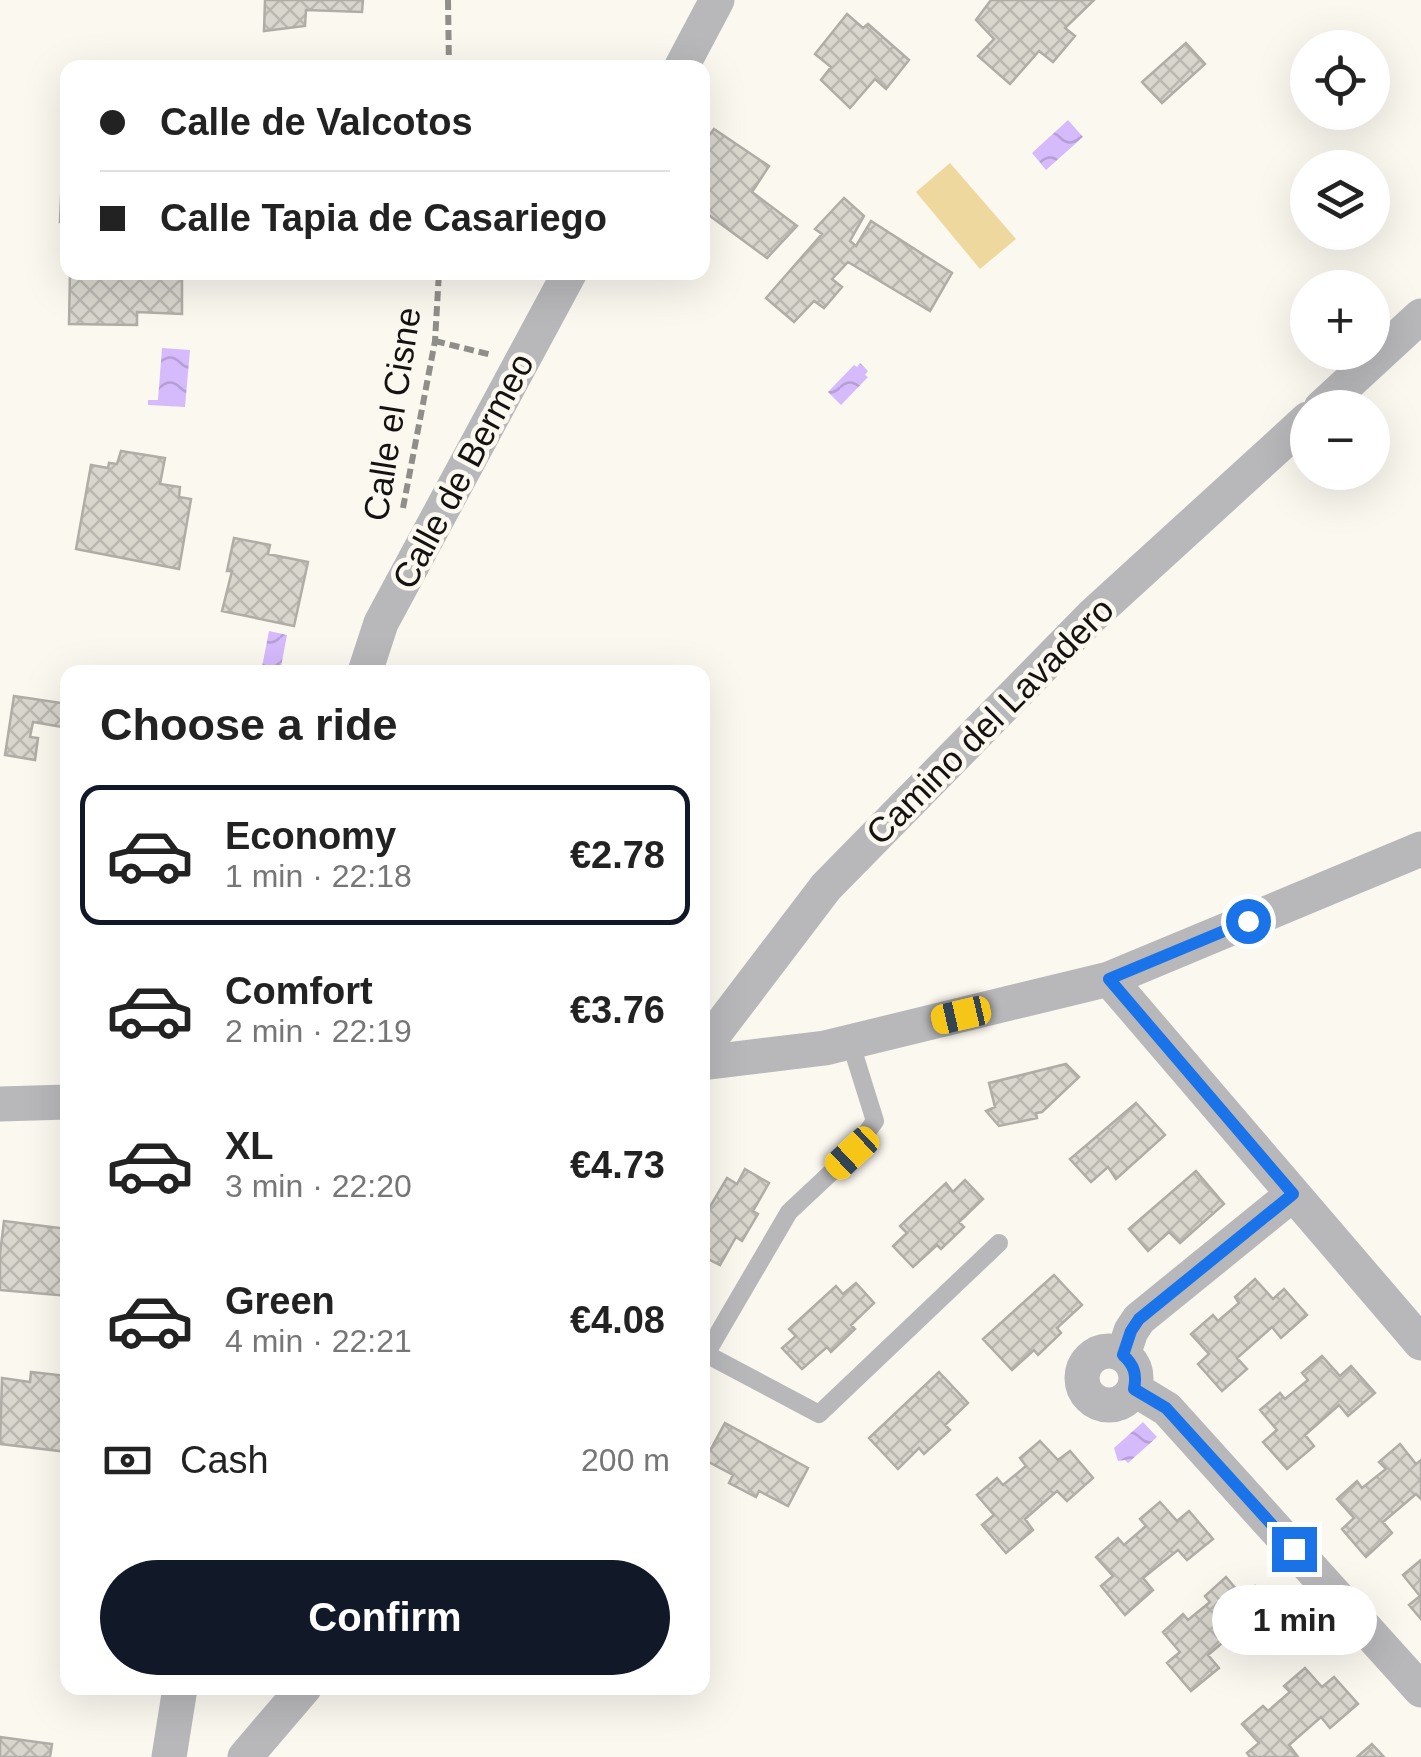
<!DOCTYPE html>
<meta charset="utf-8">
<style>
body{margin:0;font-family:Arial,sans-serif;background:#f6f6f6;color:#222;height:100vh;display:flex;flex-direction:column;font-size:38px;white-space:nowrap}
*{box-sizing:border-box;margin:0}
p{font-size:32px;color:#767676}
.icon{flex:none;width:55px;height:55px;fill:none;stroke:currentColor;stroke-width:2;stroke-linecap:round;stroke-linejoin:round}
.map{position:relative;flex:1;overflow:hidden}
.panel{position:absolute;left:60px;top:665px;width:650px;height:1030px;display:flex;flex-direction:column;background:#fff;border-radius:20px;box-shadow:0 10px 40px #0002}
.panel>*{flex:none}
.hud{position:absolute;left:60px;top:60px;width:650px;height:220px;border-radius:20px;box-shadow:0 10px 40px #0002;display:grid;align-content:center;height:220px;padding:0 40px;background:#fff}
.buttons{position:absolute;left:1290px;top:30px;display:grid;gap:20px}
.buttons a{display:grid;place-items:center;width:100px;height:100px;border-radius:50%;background:#fff;box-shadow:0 10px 40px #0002;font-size:50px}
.end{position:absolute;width:45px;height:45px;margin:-22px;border:12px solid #1a73e8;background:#fff;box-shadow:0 0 0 5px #fff}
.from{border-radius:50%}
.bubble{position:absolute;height:70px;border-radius:35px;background:#fff;box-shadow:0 10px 40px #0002;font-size:32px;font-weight:700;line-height:70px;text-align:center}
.car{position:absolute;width:30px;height:60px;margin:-30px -15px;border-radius:12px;box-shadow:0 0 8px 2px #0007;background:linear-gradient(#f5c518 24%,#345 0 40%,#f5c518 0 76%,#345 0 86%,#f5c518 0)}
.hud b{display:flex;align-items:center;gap:35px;height:95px;font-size:38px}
.hud b+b{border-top:2px solid #e0e0e0}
.hud i{width:25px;height:25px;background:#222}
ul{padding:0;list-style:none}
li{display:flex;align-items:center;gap:30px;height:140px;margin:0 20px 15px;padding:0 20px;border:5px solid transparent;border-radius:20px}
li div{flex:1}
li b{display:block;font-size:38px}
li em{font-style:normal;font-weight:700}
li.selected{border-color:#111827}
li>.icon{width:90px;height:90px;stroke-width:1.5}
h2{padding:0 40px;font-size:45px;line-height:120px}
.pay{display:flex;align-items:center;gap:25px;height:110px;padding:0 40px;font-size:38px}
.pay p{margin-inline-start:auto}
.primary-button{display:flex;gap:20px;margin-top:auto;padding:20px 40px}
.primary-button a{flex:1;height:115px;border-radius:60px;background:#111827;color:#fff;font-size:40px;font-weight:700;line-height:115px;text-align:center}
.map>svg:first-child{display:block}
.pitch{fill:#eed89d}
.water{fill:url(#water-waves)}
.building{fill:url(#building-cross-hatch);stroke:#b0ada6;stroke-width:2.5}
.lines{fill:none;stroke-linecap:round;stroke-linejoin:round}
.path{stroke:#908e89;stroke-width:6;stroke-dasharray:10 5;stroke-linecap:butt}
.service{stroke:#b8b7ba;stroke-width:18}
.minor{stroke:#b8b7ba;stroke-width:35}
.route{stroke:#1a73e8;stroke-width:12}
.labels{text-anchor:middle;stroke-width:9;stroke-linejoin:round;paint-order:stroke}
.street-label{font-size:35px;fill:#141311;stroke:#fbf8f0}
</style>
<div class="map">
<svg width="1421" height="1757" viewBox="0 0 1421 1757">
<defs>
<pattern id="water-waves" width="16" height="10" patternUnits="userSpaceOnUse" patternTransform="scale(2.5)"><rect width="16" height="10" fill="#d5bafc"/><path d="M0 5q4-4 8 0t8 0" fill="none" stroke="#b69fd7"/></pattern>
<pattern id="building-cross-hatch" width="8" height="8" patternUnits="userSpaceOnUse" patternTransform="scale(2.5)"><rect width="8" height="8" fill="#d9d6ce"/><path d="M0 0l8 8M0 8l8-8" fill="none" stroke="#b9b7b0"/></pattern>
</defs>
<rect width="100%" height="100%" fill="#fbf8f0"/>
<path class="pitch" d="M950,163L1016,239L980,269L916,192Z"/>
<path class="water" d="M1068,120L1083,137L1046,170L1032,153Z
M162,348L190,350L185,407L148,405V400H158Z
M860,363L868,371L865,375L868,377L841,405L828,392L854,365L857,367Z
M269,631L287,635L280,672H261Z
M1143,1422L1157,1437L1128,1463L1125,1460L1118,1461L1114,1448Z"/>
<path class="building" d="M265,0H363L362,12L306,10L305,26L264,31Z
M991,0H1094L1065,28L1075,36L1053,62L1039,51L1010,84L978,56L994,39L976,20Z
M847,14L863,28L868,24L909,60L886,89L875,79L850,108L821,80L831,67L815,54Z
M1186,43L1205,64L1162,103L1142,82Z
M714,129L769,166L752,192L797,226L767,258L702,210V145Z
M62,176H68V222H60Z
M844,198L864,216L850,241L856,246L871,221L952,273L930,311L848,262L832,279L842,287L824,308L814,301L794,322L766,298L822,234L815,229Z
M70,272H161V276H182V314L137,312V325L69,324Z
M121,451L165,458L160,484L180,487L179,497L191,499L179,569L76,549L91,465L108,468L109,463L117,464Z
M234,538L270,545L268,554L308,562L294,626L222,611L232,571H227Z
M14,696L68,704V728L33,722L30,737L38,738L35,760L5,755Z
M1066,1064L1079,1077L1042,1112L1036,1113L1037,1118L999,1126L986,1111L995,1107L989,1083Z
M1136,1103L1165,1135L1116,1179L1108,1167L1091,1182L1070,1159Z
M745,1169L769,1183L753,1211L758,1214L742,1241L736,1237L720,1265L702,1256L705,1239L702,1237V1220L727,1178L737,1184Z
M1196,1171L1224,1204L1180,1243L1169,1232L1148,1251L1129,1229Z
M965,1180L983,1199L959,1222L964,1227L941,1249L937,1245L913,1267L893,1246L907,1233L900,1226L946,1183L953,1192Z
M4,1221L68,1229V1296L0,1290V1254Z
M1054,1275L1082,1305L1057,1328L1061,1333L1038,1355L1034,1350L1012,1370L983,1339Z
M1255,1279L1273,1299L1284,1289L1307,1315L1281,1338L1272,1327L1237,1358L1247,1369L1222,1391L1198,1364L1209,1354L1191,1334L1213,1315L1218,1321L1239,1303L1235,1297Z
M856,1283L874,1303L851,1325L855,1329L831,1352L827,1347L802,1369L782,1348L796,1336L789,1329L836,1286L843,1294Z
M1322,1356L1340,1376L1351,1366L1375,1393L1348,1416L1339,1405L1305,1435L1314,1446L1287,1469L1263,1442L1277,1430L1260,1410L1280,1393L1285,1399L1308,1380L1302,1373Z
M31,1372L68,1376V1452L0,1444L2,1378L30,1382Z
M939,1372L968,1403L945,1425L950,1430L924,1454L919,1448L898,1469L869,1438Z
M725,1423L808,1468L788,1506L759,1491L756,1497L729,1483L733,1475L705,1460Z
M1040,1441L1058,1460L1070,1451L1093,1478L1067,1501L1057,1491L1025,1519L1033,1530L1006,1553L982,1525L994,1515L977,1495L997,1478L1003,1485L1026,1466L1020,1458Z
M1400,1444L1416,1464L1421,1460V1499L1416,1494L1383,1522L1392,1533L1366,1557L1342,1529L1354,1518L1337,1499L1357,1481L1362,1488L1386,1469L1379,1462Z
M1160,1502L1177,1521L1189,1511L1213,1539L1187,1560L1178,1550L1143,1578L1153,1590L1125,1615L1101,1586L1113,1576L1096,1557L1118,1538L1124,1545L1146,1526L1140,1519Z
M1421,1560V1619L1409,1605L1420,1596L1403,1575Z
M1226,1577L1243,1597L1255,1586L1279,1615L1252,1637L1242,1626L1208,1655L1219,1668L1191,1691L1167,1663L1180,1652L1163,1632L1183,1614L1188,1620L1210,1602L1205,1596Z
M1305,1668L1322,1687L1334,1677L1358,1704L1330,1728L1321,1717L1289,1745L1298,1757H1250L1247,1753L1259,1743L1242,1724L1263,1706L1268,1711L1290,1692L1284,1686Z
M0,1737L52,1744L50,1757H0Z
M1372,1744L1384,1757H1357Z"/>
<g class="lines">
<path class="path" d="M448,0L449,68
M435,341L492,355
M403,508L435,341L439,272"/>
<path class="service" d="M850,1041L875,1121L852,1153L789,1212L706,1354L819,1414L999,1243"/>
<path class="minor" d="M681,68L717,0
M1321,408L1421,316
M365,672L381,623L570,272
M1109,979L1421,1343
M702,1050L826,887L1092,616L1308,419
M702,1063L825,1048L1109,979L1421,849
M0,1104L68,1102
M1082 1378a27 27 0 1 1 54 0a27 27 0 1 1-54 0Z
M1123,1355L1131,1331L1139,1319L1293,1194
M1134,1389L1167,1409L1421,1690
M169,1757L180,1688
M245,1757L304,1688"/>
</g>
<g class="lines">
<path class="route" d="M1248,921L1109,979L1293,1194L1139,1319L1131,1331L1123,1355C1134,1365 1137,1374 1134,1389L1166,1408L1294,1549"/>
</g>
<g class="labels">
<g class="street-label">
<text transform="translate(392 414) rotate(-81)" y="12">Calle el Cisne</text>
<text transform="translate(463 471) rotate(-62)" y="12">Calle de Bermeo</text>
<text transform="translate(990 721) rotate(-45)" y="12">Camino del Lavadero</text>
</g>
</g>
</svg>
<div class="buttons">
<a><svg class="icon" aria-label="locate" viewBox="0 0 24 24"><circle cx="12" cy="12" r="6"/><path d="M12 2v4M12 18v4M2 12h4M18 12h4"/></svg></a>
<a><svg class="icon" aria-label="layers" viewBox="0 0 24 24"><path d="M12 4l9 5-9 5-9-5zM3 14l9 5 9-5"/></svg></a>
<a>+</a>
<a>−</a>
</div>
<i class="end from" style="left:1248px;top:921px"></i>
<i class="end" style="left:1294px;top:1549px"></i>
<div class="bubble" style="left:1212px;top:1585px;width:165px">1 min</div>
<i class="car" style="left:961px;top:1015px;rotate:257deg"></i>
<i class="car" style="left:852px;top:1153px;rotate:227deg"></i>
<div class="hud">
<b><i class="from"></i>Calle de Valcotos</b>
<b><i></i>Calle Tapia de Casariego</b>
</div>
<section class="panel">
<h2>Choose a ride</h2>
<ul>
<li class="selected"><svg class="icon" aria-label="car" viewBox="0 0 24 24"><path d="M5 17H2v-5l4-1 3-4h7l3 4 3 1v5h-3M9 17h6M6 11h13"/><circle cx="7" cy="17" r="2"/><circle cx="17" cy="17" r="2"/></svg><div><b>Economy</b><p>1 min · 22:18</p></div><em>€2.78</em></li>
<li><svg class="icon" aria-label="car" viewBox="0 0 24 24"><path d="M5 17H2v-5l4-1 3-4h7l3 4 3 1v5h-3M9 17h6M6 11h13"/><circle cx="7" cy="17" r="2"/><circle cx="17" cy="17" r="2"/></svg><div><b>Comfort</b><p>2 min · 22:19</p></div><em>€3.76</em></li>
<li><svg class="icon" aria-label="car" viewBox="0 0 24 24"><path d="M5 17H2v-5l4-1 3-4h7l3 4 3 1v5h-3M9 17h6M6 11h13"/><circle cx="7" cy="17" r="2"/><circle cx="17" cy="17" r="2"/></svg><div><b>XL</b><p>3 min · 22:20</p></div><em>€4.73</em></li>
<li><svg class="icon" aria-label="car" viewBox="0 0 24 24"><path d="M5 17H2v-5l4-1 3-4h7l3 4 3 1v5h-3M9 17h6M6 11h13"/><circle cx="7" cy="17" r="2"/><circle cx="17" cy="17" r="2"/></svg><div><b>Green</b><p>4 min · 22:21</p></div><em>€4.08</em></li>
</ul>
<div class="pay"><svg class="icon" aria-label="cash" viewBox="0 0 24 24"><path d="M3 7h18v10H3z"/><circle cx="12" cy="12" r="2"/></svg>Cash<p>200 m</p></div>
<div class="primary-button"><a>Confirm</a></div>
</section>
</div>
